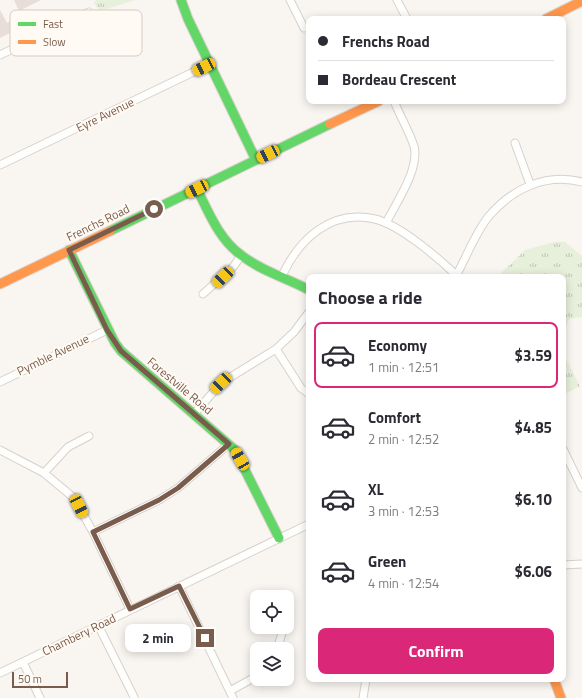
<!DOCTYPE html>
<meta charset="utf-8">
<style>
body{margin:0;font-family:"Titillium Web",sans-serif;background:#f7f7f7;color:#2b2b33;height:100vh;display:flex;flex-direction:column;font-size:15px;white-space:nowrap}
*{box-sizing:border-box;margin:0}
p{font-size:13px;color:#7c7c81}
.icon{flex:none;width:22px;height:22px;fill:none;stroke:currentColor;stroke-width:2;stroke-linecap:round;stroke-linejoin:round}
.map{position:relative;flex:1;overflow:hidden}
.sheet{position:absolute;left:306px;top:274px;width:260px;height:408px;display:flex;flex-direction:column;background:#fff;border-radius:8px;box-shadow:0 2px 10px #0003}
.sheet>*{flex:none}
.banner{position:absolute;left:306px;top:16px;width:260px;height:88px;border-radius:8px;box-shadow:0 2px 10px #0003;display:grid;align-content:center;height:88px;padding:0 12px;background:#fff}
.controls{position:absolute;left:250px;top:590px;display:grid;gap:8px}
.controls a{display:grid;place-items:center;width:44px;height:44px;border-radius:8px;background:#fff;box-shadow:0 2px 10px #0003;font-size:20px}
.scale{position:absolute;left:12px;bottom:10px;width:56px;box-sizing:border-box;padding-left:4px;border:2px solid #7a5c4d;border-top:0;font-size:11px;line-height:14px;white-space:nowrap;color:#7a5c4d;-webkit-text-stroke:3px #fffaf3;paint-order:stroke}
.end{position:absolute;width:18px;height:18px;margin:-9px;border:5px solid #7a5c4d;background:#fff;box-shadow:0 0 0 2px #fff}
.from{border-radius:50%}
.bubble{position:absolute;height:28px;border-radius:8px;background:#fff;box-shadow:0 2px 10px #0003;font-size:13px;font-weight:700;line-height:28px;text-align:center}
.car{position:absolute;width:12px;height:24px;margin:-12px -6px;border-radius:5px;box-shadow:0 0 3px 1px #0007;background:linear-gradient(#f5c518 24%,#345 0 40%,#f5c518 0 76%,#345 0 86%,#f5c518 0)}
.banner b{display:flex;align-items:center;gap:14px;height:38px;font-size:15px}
.banner b+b{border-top:1px solid #e1e1e2}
.banner i{width:10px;height:10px;background:#2b2b33}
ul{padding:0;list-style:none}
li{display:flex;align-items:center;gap:12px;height:66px;margin:0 8px 6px;padding:0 4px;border:2px solid transparent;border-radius:8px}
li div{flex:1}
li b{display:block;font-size:15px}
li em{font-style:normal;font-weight:700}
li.active{border-color:#db2777}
li>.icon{width:36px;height:36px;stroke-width:1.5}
h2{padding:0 12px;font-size:18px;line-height:48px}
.action{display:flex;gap:8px;margin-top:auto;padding:8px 12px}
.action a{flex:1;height:46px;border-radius:8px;background:#db2777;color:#fff;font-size:16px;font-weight:700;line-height:46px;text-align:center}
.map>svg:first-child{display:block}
.park{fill:url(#park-tufts)}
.building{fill:#e6ded7}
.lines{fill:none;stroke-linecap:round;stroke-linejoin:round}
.street-casing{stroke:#d7d1cb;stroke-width:9}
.fast-casing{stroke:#d9d2cb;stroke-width:11}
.slow-casing{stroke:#d9d2cb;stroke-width:11}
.street{stroke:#fefefd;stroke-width:7}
.fast{stroke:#63d668;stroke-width:9}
.slow{stroke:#ff974d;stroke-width:9}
.route{stroke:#7a5c4d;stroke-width:5}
.labels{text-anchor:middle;stroke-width:4;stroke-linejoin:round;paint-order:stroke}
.street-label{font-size:12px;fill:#7a5c4d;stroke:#fffaf3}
.key{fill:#fffaf3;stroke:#d7cbc1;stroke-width:1}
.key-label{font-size:11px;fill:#7a5c4d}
</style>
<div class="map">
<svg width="582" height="698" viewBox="0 0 582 698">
<defs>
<pattern id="park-tufts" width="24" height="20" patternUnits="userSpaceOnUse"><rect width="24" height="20" fill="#e7f0db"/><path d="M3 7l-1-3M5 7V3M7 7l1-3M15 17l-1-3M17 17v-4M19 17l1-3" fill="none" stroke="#c0c6b4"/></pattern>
</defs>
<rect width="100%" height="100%" fill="#f9f5f0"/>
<path class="park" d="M96,0H135L100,11L94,3Z
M554,242H565L582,256V317L569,319L563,334V277H497L525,250Z
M563,353L580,386L563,395Z"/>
<path class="building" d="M14,0H41L19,11Z
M0,10L7,23L12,20L16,30L0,38Z"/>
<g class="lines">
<g class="street-casing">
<path id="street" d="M290,0L304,28
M397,0L407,19
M0,55L89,12
M515,143L530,184
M0,165L210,64
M386,223C396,203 420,169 414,146C409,131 400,116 394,101
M282,276C299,239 331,209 375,219C400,225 440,259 458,277
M456,276C467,256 475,233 489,216C513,188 546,173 582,182
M203,294L233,267L241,256
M276,349L301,388L309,394
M0,382L107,330
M195,413L221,383L276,349L294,332L309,312
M563,449L582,488
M0,450L44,473L74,498L93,532L130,609
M44,473L68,447L89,436
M93,532L159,500L178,488L229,444
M563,565L582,564
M179,586L233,698
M98,625L134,697
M277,649L284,627
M23,662L40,698
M0,673L309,524
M230,691L257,676
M363,698L366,679"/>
</g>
<g class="fast-casing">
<path id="fast" d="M181,0L188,19L256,160
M197,189C209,213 219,239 241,255C261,271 287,278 309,290
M110,231L330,124
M69,250L115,343L121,351L235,450L279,538"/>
</g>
<g class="slow-casing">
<path id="slow" d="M546,19L582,1
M330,124L379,101
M0,284L110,231
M554,679L561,698"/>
</g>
<use href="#street" class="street"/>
<use href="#fast" class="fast"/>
<use href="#slow" class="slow"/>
</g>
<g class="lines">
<path class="route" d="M154,209L69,250L107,330L121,351L229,444L178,488L159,500L93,532L130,609L179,586L205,638"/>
</g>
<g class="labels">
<g class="street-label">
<text transform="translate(105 115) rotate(-26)" y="4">Eyre Avenue</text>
<text transform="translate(98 223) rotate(-26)" y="4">Frenchs Road</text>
<text transform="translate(53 355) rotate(-26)" y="4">Pymble Avenue</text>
<text transform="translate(180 386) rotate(40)" y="4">Forestville Road</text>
<text transform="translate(79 635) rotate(-26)" y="4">Chambery Road</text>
</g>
</g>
<rect x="10" y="10" width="132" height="46" rx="6" class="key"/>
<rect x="18" y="22" width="18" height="4" fill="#63d668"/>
<rect x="18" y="40" width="18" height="4" fill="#ff974d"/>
<g class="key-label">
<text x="43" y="28">Fast</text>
<text x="43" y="46">Slow</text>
</g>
</svg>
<div class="controls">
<a><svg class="icon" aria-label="locate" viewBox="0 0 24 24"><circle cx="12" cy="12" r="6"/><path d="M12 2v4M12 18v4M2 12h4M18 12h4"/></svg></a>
<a><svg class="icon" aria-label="layers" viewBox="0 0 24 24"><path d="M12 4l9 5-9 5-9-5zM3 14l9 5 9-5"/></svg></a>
</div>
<div class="scale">50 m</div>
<i class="end from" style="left:154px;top:209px"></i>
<i class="end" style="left:205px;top:638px"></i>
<div class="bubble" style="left:125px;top:624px;width:66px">2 min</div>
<i class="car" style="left:204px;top:67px;rotate:244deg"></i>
<i class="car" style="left:268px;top:154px;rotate:244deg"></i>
<i class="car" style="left:197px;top:189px;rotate:244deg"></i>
<i class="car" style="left:223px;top:277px;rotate:226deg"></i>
<i class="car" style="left:221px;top:383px;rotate:226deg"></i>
<i class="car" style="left:240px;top:459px;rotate:330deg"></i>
<i class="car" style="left:79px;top:506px;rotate:153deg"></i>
<div class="banner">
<b><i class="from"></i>Frenchs Road</b>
<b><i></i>Bordeau Crescent</b>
</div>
<section class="sheet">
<h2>Choose a ride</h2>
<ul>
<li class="active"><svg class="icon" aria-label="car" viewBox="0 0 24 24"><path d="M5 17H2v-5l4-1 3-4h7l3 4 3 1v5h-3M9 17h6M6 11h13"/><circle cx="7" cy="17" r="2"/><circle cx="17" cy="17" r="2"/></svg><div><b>Economy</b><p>1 min · 12:51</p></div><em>$3.59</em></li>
<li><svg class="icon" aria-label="car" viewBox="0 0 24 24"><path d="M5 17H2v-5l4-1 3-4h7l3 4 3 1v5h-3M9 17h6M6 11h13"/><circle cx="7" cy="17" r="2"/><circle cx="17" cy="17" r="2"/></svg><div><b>Comfort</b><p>2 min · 12:52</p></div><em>$4.85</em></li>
<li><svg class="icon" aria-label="car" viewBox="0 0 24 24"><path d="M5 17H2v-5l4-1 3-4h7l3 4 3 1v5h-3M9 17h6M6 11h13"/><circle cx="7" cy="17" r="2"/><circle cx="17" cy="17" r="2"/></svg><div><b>XL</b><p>3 min · 12:53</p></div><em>$6.10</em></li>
<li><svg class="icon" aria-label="car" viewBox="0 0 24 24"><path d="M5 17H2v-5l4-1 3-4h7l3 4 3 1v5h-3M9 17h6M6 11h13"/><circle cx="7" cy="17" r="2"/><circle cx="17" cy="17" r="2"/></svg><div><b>Green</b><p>4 min · 12:54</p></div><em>$6.06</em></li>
</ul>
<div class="action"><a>Confirm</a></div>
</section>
</div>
